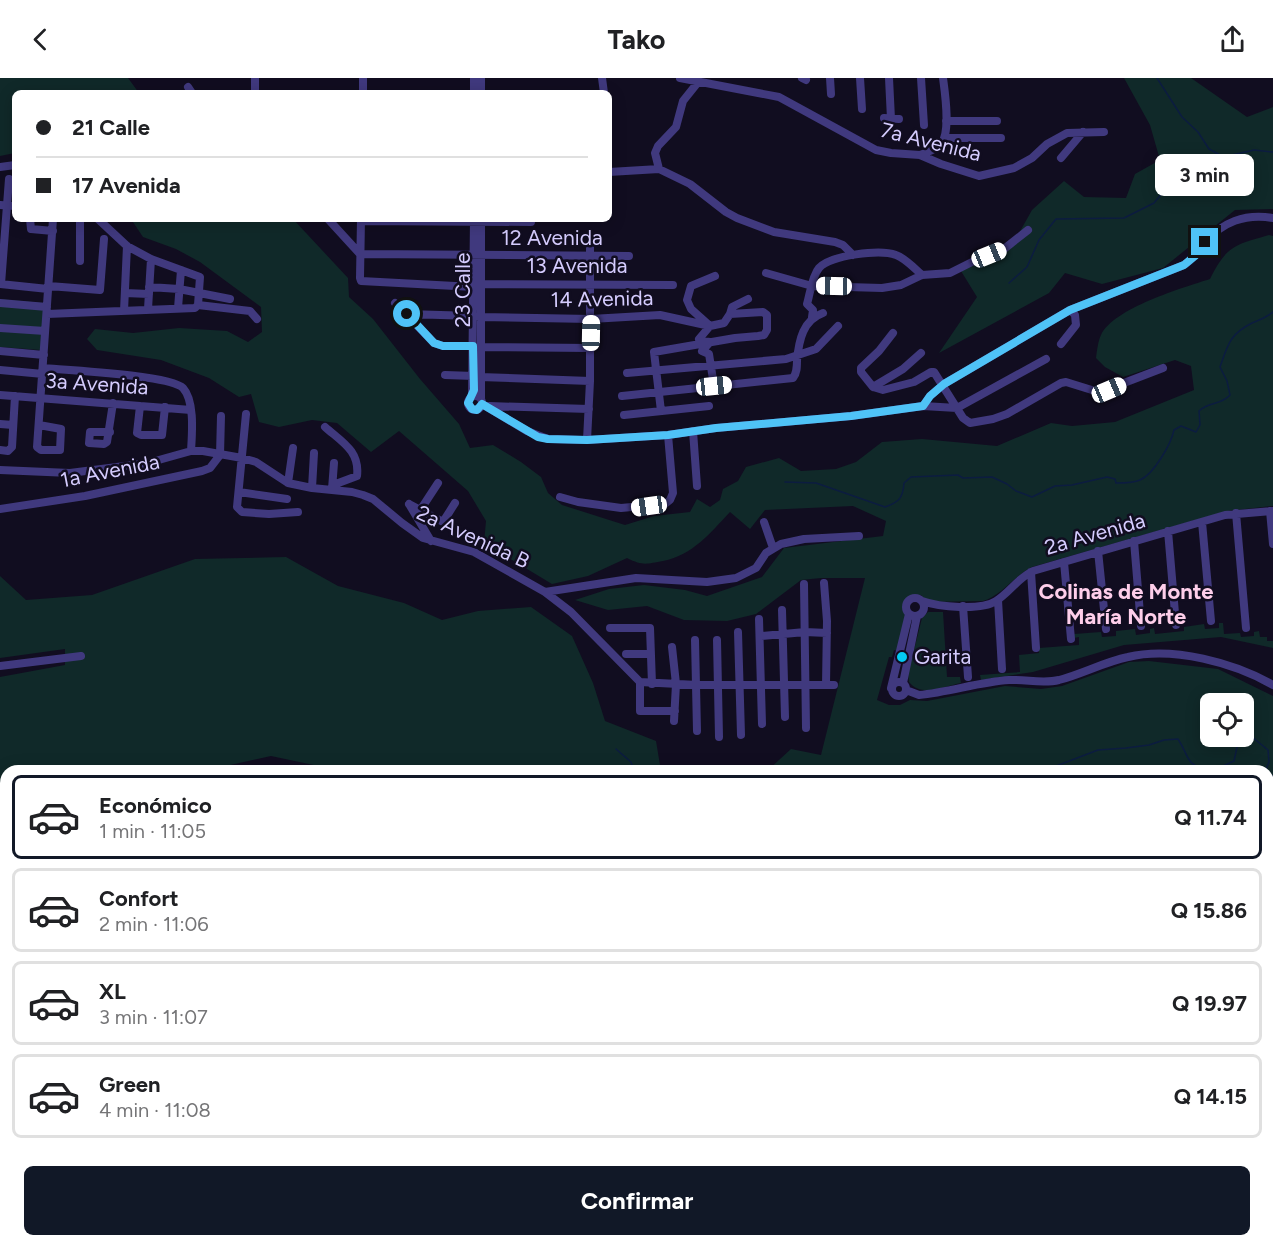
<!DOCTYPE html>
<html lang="es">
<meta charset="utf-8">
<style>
body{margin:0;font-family:Figtree,sans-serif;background:#f2f2f2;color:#202124;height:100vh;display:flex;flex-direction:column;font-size:22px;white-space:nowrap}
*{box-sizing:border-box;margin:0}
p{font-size:20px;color:#757577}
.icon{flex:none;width:33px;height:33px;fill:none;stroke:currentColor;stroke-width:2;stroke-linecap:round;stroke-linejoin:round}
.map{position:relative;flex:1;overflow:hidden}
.drawer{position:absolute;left:0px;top:687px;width:1274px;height:482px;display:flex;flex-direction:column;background:#fff;border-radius:18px 18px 0 0;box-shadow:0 3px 15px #0003}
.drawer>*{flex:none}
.top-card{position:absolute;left:12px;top:12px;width:600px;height:132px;border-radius:9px;box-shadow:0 3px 15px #0003;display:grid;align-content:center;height:132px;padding:0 24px;background:#fff}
.fabs{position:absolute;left:1200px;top:615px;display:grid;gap:12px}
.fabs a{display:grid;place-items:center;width:54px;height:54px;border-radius:9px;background:#fff;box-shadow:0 3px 15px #0003;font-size:30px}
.end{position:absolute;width:27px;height:27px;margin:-14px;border:8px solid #4fc3f7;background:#111;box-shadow:0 0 0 3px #111}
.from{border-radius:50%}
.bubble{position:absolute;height:42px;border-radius:9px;background:#fff;box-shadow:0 3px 15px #0003;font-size:20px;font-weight:700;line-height:42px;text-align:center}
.car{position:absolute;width:18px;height:36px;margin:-18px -9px;border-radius:8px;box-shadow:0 0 4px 2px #0007;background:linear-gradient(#fff 24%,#345 0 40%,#fff 0 76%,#345 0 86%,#fff 0)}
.top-card b{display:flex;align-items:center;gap:21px;height:57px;font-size:22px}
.top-card b+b{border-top:2px solid #e0e0e0}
.top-card i{width:15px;height:15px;background:#202124}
ul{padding:10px 0 0;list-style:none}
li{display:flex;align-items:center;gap:18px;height:84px;margin:0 12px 9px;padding:0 12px;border:3px solid #e0e0e0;border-radius:9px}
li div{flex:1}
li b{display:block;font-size:22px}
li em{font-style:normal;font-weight:700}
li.current{border-color:#111827}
li>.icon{width:54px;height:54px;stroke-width:1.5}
.primary-button{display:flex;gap:12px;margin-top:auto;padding:12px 24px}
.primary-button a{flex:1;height:69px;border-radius:9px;background:#111827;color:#fff;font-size:24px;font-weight:700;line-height:69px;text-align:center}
header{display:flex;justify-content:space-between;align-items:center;height:78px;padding:0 24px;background:#fff;font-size:27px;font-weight:700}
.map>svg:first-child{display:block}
.green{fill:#102929;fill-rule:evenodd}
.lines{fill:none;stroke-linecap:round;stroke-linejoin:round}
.stream{stroke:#0c1c40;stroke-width:1.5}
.river{stroke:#0c1c40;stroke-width:10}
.minor{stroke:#40397e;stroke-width:8}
.major{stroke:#c955fc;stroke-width:9}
.highway{stroke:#fc4993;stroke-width:12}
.route{stroke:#4fc3f7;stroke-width:8}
.poi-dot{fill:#04cbf2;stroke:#110d20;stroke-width:2}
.labels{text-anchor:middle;stroke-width:5;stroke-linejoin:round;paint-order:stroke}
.street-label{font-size:21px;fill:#d5ccfe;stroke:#110d20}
.poi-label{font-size:21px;fill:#d5ccfe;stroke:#110d20;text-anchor:start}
.neighbourhood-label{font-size:22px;font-weight:bold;fill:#feceea;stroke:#110d20}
</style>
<header><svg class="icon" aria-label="back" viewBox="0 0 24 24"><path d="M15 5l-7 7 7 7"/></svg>Tako<svg class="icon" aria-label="share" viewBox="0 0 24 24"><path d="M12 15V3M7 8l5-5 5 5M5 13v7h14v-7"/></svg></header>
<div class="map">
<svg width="1273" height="1168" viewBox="0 0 1273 1168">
<rect width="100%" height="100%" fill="#110d20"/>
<path class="green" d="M0,0H128L139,15H15V75L0,78Z
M1124,0H1191L1247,39L1273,29V131L1235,132L1163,190L1102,206L1065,195L1049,215L939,275L977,219L961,193L1014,164L1032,132L1064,103L1084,119L1126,120L1135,96L1160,82L1150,47Z
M131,141H293L348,200L349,219L373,241L420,301L459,346L470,370L493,367L521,384L541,399L548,415L562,427L625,447L654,438L690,434L697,421L710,429L720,422L723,411L738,403L746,389L779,380L801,393L836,391L856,384L882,364L922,361L997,368L1051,345L1072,348L1115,344L1194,312L1191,288L1175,282L1123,299L1105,289L1096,280C1097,273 1098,263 1101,257C1114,230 1182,210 1210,201C1227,167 1235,167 1269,157L1273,158V428L1227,433L1032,489C1014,498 1002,517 983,523L927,524L921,517L910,518L903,526L905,538L897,573L894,572L892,579H889L877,622L889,627H900L910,622L927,623L1005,608L1041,611L1062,608L1129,584L1149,583L1218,591L1273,618V912L1268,911V693H767L791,671L821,677L865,500H821L801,502L756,536L727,543L684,542L647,528L608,532L575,522L609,511L644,507L685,512L707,518L762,499L784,470L883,458L886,443L853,428L765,432L750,451L730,434C710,455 693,477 663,483C646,486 643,488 627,480L588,498L552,506L484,465L486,443L468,413L399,353L371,374L337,345L312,342L279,349L259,344L251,316L239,319L209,300L161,282L97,272L87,261L95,251L133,255L179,250L227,253L248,264L262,254L261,229L200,184L176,171L143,159ZM1210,626H1244V658H1210Z
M0,221L44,225L41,272L0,269Z
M286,479L338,508L404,525L442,542L478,533L531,529L572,558L593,605L605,643L656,663L661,693H342L271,678L203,693H6V735H0V599L65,587V571L0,580V498L26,522L92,517L195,481Z
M928,534H943L947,599H960L961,605C945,608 921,620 909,604L908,596L922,540Z
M1219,545H1223L1224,556L1240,555L1241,559L1254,558V554L1259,553L1260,559H1267V563H1273V570L1221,559L1124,567L1033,594L981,602L980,597L1020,594L1019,577L1039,575V570L1079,567V559L1074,560V556L1101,554L1102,559L1116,558V553L1135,551L1136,557L1150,555V551L1154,550L1155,556L1184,553V549L1204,546L1205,551L1219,550Z
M1268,946L1273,947V1168H488L493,1162H1268Z
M6,1026V1102L0,1104V1032Z"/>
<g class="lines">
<path class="stream" d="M1157,0L1182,39L1198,54L1209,71L1222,78
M1009,205L1027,189L1039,162L1056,141L1124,140L1154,125L1168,108L1210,88L1223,79L1254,72L1273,74
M785,404L816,405L885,429C900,424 903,419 904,405L911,399L958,397L963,400L992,399L1007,406L1016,413L1032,419L1055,408L1072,407L1107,399L1115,401L1116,405C1123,405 1134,405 1140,402C1154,396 1171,366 1174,352L1181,348L1196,354L1200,347L1199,333C1209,323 1220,328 1230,317L1227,303L1220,289C1228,266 1230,256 1252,245C1260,242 1267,239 1273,234
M616,671L631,684L634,693
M1043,693L1098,672L1126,670L1149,667L1164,662L1178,661C1190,679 1184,686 1209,693
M1212,693L1234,683L1237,669L1251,658L1268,672L1269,684L1266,691L1273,699"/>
<path class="river" d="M1268,956L1273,955
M613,1168L621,1162"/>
<path class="minor" d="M481,0V15
M602,0L604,15
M680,0L779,19L876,72L891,75L920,77L941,86L979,98L1014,90L1032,80L1047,66L1067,55L1104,54
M802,0L806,2
M830,0L831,16
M860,0L862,31
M889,0L891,41
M921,0L924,47
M188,9L192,15
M255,15V0
M363,15V0
M474,15V0
M884,40L899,41
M946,43H997
M945,60H1001
M920,77C927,74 936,72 941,66C951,54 945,15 943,0
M1061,80L1083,54
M0,89L15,87
M659,91L655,75L658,68L676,49L683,23L699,3
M609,94L659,91L690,106L726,134L737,140L774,154L835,164L843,167L853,177
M0,127L15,128
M30,141L31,151L53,153
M98,141L127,168L151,181L200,199L198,227
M328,141L360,176L629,178
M361,141L360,200L361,203L474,209
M361,143L531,144
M80,183V141
M766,195L812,208L882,210L901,207L922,197L950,195L974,183L1004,171L1028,152
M0,206L48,211
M1,206L9,101
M480,206L673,207
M49,208L100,212L104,161
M149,209L179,211L230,221
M125,215L149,216
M0,225L47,229
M395,225L434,265L443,268H473
M178,230L181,192
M148,231L151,181
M124,233L127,168
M47,236L195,230L198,227L250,233L257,241
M407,236L474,238
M480,239L591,241L660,237L710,248L724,245L730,236L732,229L748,221
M812,239L813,232L807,226C810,216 812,198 819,190C831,177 880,171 896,177C905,180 914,190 922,197
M0,250L45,253
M893,255L879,273L861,290V294L873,309L883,312L914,304L931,294H934L963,340L970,345L993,341L1007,336L1061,305L1066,304L1095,313H1103L1163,290
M1061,266L1076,247L1075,237L1070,232
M480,269L590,270
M0,273L44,277
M43,290C66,292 171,297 183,310C195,323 192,356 191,373
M0,292L43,296
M627,295L786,281L816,271L838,248
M445,297L474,298
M480,299L590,303
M714,308L709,276L702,273L710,264L702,263L699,261L710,248L691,231L687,222L691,208L715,198
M873,309L903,291L921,275
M0,317L191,332
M468 325a7 7 0 1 1 14 0a7 7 0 1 1-14 0Z
M472,318L474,141
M622,318L793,300C797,295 797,289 797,282C799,262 803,242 823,235
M481,320V141
M482,326L527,353L548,361L587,362L668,357L716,350L851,338L923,328L957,330L1046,281
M140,328L137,355L141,357H162L165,329
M489,328L589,331
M923,328L930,318L944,306L1070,232L1184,187C1193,181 1197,174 1204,166C1221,144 1246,135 1273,140
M661,333L654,274L735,260L758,258L764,257L767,252V237L763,234L730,236
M246,336L237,429L242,434L269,436L298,434
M624,337L709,328
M0,346L13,347
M39,347L61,351L60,372H41L37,369L53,141
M325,349C342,364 360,373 357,398L333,407
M693,353L697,408
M110,354H90L89,365L104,366L107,364L113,325
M587,362L590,303V169
M0,372L8,373L12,369L15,318
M220,377L221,338
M0,392L70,395L148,385L191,373H203L242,380L256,384L288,405L312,410L352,414L363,417L373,421L402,445L423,460L474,474L545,514L571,534L640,604L697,607H834
M288,405L293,370
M312,410L314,375
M332,411L334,385
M239,414L287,421
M560,419L578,424L621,430L665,426L670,422L673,415L668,357
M409,426L443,444L455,425
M409,426L431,463
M0,431L85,418L202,393L210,390L220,377
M421,431L438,405
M1270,433L1273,466
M1236,435L1246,550
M764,444L773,470
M1202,444L1211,543
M1168,453L1176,547
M1134,463L1141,548
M1098,473L1106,551
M1064,484L1071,561
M1031,494L1036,570
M824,505L827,543L826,607
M804,506L806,650
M545,514L636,500L707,504L736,500L756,490L766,475L781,466L804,461L859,458
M906 529a9 9 0 1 1 18 0a9 9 0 1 1-18 0Z
M998,522L1002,591
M922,523C939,529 981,533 996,523C1010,514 1018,500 1033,493L1225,437L1273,433
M963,528L968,599
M782,532L785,639
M759,541L762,646
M610,550H650L652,606
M738,554L741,657
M761,558L805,554L827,555
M695,562L697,653
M717,562L719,659
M672,569L676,606L674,643
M626,576H650
M0,588L81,578
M892 611a7 7 0 1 1 14 0a7 7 0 1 1-14 0Z
M640,604V633H675
M903,605L917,538
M891,610L909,536
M906,612L919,617C950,614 979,604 1009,602C1026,601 1042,606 1059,602C1082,596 1104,584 1128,579C1173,568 1235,585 1273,607
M0,1149L6,1150
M116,1162L163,1168
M180,1168L181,1162
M291,1168L292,1162"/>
<path class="major" d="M1268,1017L1273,1018
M940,1168L956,1162"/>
<path class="highway" d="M0,896H6
M0,908L6,907
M1268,923L1273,924
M1268,936L1273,937"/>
</g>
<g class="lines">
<path class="route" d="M407,236L434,265L443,268H473L474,312L468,325L472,331L477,332L482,326L538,359L548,361L587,362L668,357L716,350L851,338L923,328L930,318L944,306L1070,232L1184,187L1195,178L1205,164"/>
</g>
<circle class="poi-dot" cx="902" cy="579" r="6"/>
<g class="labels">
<g class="street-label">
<text transform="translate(931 64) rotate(14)" y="7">7a Avenida</text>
<text x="552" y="167">12 Avenida</text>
<text x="577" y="195">13 Avenida</text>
<text transform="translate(463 212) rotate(-90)" y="7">23 Calle</text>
<text transform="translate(602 221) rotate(-1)" y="7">14 Avenida</text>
<text transform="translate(97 306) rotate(4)" y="7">3a Avenida</text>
<text transform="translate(110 393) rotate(-11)" y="7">1a Avenida</text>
<text transform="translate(1095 456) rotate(-16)" y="7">2a Avenida</text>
<text transform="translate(473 459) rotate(25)" y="7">2a Avenida B</text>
</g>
<g class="poi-label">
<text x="914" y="586">Garita</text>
</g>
<g class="neighbourhood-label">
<text x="1126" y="521">Colinas de Monte<tspan x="1126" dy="25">María Norte</tspan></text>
</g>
</g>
</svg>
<div class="fabs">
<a><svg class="icon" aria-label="locate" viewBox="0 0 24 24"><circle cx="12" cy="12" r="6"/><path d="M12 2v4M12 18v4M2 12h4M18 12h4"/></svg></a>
</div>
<i class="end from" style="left:407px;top:236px"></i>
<i class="end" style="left:1205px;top:164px"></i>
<div class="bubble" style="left:1155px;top:76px;width:99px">3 min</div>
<i class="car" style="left:989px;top:177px;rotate:68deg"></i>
<i class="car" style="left:834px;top:208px;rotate:271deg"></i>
<i class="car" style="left:591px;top:255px;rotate:1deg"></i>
<i class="car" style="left:714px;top:308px;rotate:84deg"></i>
<i class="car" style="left:1109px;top:312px;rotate:67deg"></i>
<i class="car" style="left:649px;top:428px;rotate:262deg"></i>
<div class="top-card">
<b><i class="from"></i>21 Calle</b>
<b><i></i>17 Avenida</b>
</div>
<section class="drawer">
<ul>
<li class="current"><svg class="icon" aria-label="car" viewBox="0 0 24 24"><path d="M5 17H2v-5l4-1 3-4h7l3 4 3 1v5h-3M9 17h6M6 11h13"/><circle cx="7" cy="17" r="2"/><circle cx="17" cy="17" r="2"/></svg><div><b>Económico</b><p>1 min · 11:05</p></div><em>Q 11.74</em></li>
<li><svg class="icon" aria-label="car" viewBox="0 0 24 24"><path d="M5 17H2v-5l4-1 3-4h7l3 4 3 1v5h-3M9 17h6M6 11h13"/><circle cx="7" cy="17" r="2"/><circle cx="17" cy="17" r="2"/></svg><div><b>Confort</b><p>2 min · 11:06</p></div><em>Q 15.86</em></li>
<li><svg class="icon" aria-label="car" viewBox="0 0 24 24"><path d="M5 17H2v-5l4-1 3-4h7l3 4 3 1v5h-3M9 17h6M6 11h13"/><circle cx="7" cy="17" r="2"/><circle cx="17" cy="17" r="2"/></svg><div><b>XL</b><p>3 min · 11:07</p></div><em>Q 19.97</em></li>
<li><svg class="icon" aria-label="car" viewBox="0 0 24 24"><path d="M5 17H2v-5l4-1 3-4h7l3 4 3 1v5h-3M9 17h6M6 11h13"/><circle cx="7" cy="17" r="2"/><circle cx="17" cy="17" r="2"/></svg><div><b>Green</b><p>4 min · 11:08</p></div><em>Q 14.15</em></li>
</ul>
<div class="primary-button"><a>Confirmar</a></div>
</section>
</div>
